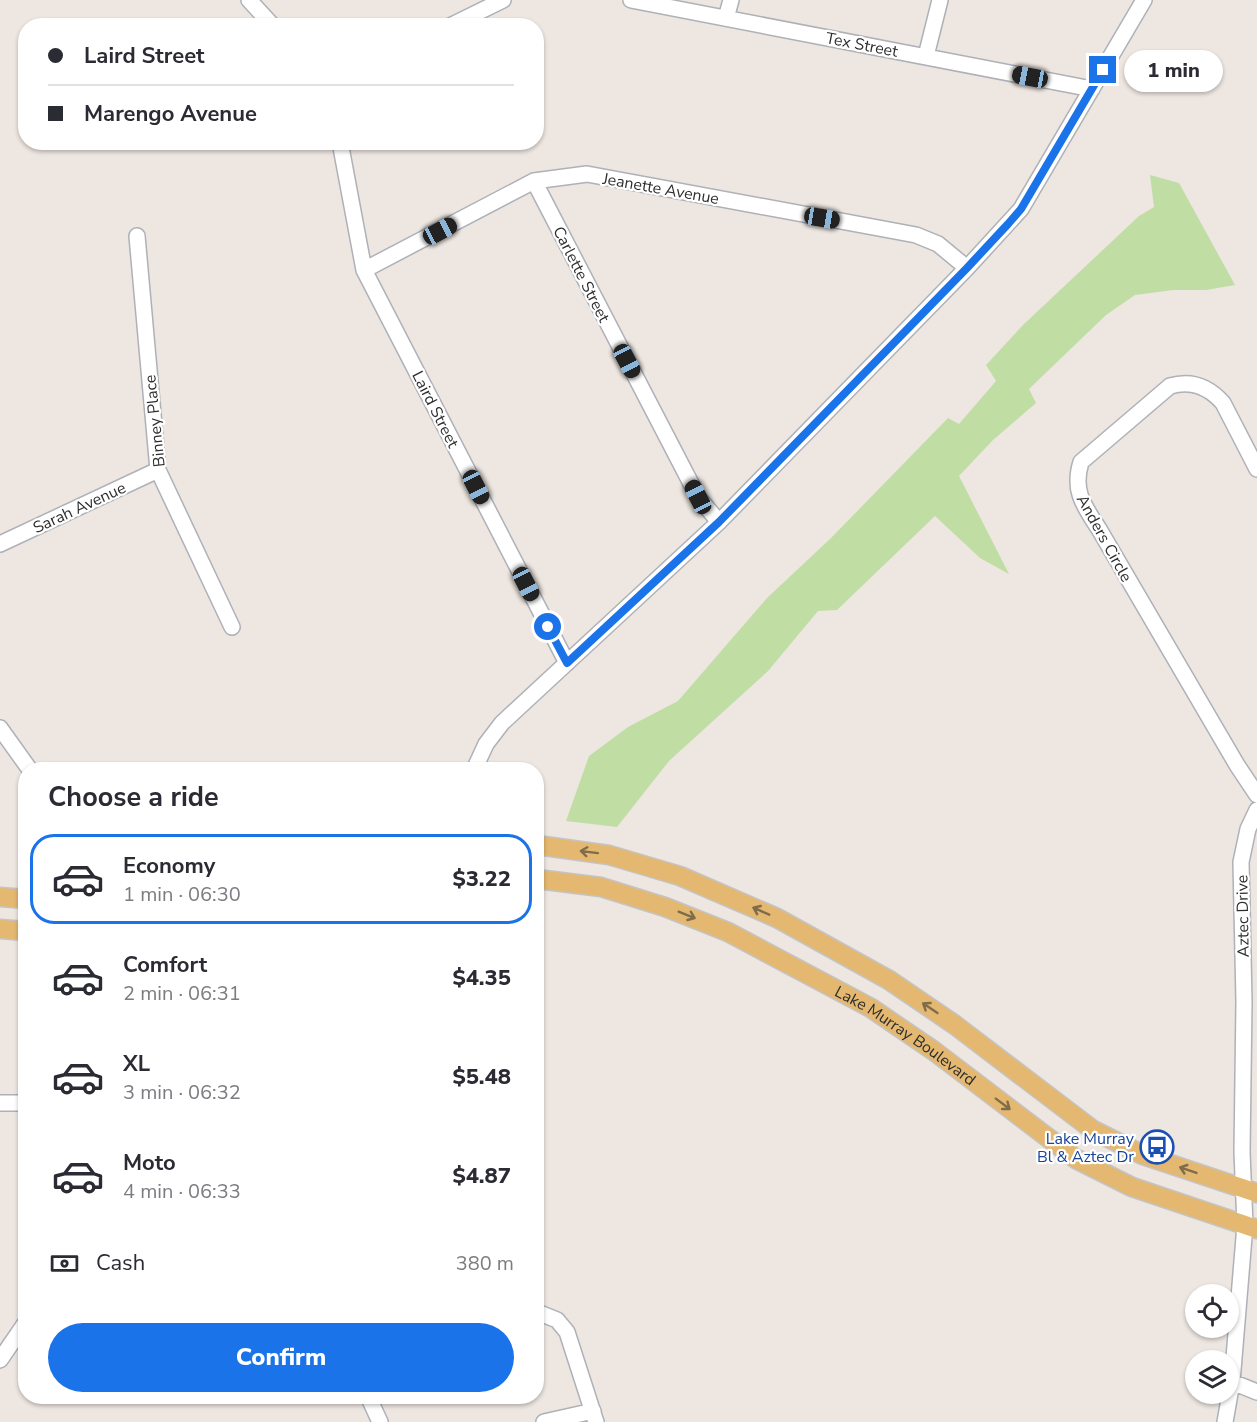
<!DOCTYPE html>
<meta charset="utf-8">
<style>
body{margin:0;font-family:"Nunito Sans",sans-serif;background:#f7f7f7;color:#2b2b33;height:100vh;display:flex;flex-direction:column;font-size:22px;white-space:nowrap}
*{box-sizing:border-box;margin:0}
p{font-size:20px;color:#7c7c81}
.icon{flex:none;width:33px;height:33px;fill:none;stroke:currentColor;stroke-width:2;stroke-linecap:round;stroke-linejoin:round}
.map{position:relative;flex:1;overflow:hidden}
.details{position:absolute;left:18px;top:762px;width:526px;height:642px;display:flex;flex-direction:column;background:#fff;border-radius:24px;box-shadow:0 2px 4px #0004}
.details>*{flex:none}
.guide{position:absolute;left:18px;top:18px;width:526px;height:132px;border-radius:24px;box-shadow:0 2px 4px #0004;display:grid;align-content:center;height:132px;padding:0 30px;background:#fff}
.controls{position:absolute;left:1185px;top:1284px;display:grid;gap:12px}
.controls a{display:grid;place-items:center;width:54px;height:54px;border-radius:50%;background:#fff;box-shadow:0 2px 4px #0004;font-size:30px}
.end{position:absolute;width:27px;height:27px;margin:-14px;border:8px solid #1a73e8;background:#fff;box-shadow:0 0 0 3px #fff}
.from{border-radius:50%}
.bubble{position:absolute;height:42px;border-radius:21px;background:#fff;box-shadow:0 2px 4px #0004;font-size:20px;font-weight:800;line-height:42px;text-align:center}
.car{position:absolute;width:18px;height:36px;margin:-18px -9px;border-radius:8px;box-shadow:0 0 4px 2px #0007;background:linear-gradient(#222 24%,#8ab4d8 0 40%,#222 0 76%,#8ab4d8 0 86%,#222 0)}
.guide b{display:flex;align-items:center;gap:21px;height:57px;font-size:22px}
.guide b+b{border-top:2px solid #e1e1e2}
.guide i{width:15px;height:15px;background:#2b2b33}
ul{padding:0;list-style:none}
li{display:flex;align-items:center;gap:18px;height:90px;margin:0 12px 9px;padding:0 18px;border:3px solid transparent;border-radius:24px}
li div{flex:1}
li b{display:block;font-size:22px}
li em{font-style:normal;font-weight:800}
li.current{border-color:#1a73e8}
li>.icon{width:54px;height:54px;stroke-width:1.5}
h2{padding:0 30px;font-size:27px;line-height:72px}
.pay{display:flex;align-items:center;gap:15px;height:66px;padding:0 30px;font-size:22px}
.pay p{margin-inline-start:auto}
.button{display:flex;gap:12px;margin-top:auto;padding:12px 30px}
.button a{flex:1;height:69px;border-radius:36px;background:#1a73e8;color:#fff;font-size:24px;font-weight:800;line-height:69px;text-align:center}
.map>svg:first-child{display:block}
.green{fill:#c0dea4}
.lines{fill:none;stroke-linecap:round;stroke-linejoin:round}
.minor-casing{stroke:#aeb1b8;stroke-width:18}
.major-casing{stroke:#c4c4c4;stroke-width:21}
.minor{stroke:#fff;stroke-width:15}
.major{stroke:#e4b870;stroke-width:18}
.oneway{stroke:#7f6c4b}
.route{stroke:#1a73e8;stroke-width:8}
.labels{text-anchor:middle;stroke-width:4.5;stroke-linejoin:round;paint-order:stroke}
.street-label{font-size:16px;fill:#2d2d2d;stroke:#fff}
.transit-label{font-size:16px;fill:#164399;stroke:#fff;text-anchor:end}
</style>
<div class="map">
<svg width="1257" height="1422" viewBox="0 0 1257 1422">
<rect width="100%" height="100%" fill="#ede6e1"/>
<path class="green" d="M1150,175L1179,183L1235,285L1206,290H1173L1135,295L1106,315L1029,389L1036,403L993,440L959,476L1009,574L980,558L935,516L837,610L818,611L768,671L669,761L617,827L566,821L589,756L628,727L678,701L767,598L831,538L948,418L959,424L996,381L986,365L1023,325L1139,216L1154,207Z"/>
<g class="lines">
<g class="minor-casing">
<path id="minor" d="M249,0L273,26
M631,0L1092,89
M726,18L731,0
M450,26L503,0
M926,56L940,0
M340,142L364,270L567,663
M534,181L698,497L719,522
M137,236L158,470L232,627
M364,270L534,181L587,174L916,235L938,244L967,268
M1257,469L1223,403C1208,386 1191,380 1170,386L1081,462C1072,491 1084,506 1099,529L1237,765L1257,795
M0,544L158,470
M0,728L30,770
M474,770L486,744L502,723L719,522L967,268L1021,209L1144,0
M0,1103H26
M537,1312L557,1320L567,1332L596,1422
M0,1360L26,1322
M1232,1382L1257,1392
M368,1396L380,1422
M544,1422L593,1411
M1225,1422L1232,1382L1245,1225L1242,1152L1244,1002L1241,862L1248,829L1257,810"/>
</g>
<g class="major-casing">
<g id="major">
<path d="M537,845L609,855L680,876L777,918L889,980L955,1025L1093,1130L1143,1155L1257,1193"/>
<path id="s1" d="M537,879L601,887L665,907L728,932L871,1008L934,1051L1076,1159L1132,1187L1257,1229"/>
<path d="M0,897L26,899"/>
<path d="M0,929L26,931"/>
</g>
</g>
<use href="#minor" class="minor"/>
<use href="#major" class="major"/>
</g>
<defs><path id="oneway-shaft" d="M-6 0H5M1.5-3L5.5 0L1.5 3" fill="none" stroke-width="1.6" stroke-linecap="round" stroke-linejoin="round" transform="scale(1.5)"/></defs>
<g class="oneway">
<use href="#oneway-shaft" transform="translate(589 852) rotate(-173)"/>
<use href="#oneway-shaft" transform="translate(761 911) rotate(-156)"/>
<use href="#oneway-shaft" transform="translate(687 915) rotate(22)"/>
<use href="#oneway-shaft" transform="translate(930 1008) rotate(-146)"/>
<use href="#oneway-shaft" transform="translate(1003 1104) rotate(37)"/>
<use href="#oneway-shaft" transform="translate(1188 1170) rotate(-161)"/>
</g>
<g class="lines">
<path class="route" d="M548,627L567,663L719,522L967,268L1008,224L1021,209L1103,70"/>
</g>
<defs>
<g id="bus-ring" transform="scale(1.725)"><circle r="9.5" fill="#fff" stroke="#1a4fb4" stroke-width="1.5"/><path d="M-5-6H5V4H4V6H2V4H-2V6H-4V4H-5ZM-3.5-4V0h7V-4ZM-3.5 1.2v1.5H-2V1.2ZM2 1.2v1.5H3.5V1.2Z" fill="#1a4fb4"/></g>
</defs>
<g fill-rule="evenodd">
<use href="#bus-ring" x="1157" y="1147"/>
</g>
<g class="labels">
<g class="street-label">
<text transform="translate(862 44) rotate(11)" y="6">Tex Street</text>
<text transform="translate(661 188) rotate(10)" y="6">Jeanette Avenue</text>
<text transform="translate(582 274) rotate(63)" y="6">Carlette Street</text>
<text transform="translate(436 409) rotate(63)" y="6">Laird Street</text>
<text transform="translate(154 421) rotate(-96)" y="6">Binney Place</text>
<text transform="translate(79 507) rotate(-25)" y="6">Sarah Avenue</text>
<text transform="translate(1105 538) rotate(61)" y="6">Anders Circle</text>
<text transform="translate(1242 916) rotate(-91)" y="6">Aztec Drive</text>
<text dy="6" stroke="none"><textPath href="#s1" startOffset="405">Lake Murray Boulevard</textPath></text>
</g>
<g class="transit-label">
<text x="1134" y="1144">Lake Murray<tspan x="1134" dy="18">Bl &amp; Aztec Dr</tspan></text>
</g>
</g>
</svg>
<div class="controls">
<a><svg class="icon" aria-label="locate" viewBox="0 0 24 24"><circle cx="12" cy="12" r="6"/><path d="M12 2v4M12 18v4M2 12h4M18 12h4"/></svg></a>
<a><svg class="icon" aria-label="layers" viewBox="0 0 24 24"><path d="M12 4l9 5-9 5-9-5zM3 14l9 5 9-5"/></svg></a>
</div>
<i class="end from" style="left:548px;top:627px"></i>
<i class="end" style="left:1103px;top:70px"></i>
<div class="bubble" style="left:1124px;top:50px;width:99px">1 min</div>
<i class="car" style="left:1030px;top:77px;rotate:281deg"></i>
<i class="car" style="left:822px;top:218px;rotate:100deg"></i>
<i class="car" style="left:440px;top:231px;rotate:62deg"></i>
<i class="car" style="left:627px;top:361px;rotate:152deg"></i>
<i class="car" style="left:476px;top:487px;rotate:153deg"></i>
<i class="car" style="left:698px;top:497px;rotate:333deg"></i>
<i class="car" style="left:526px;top:584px;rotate:153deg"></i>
<div class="guide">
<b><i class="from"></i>Laird Street</b>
<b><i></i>Marengo Avenue</b>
</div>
<section class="details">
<h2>Choose a ride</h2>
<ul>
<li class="current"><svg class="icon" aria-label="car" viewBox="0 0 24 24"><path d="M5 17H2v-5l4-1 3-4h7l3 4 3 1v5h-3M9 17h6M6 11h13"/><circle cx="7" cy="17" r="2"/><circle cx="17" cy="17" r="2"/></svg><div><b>Economy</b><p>1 min · 06:30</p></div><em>$3.22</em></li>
<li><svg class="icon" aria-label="car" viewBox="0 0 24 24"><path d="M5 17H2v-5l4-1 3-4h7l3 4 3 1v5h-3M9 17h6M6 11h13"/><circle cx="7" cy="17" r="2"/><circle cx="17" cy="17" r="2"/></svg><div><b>Comfort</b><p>2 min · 06:31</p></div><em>$4.35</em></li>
<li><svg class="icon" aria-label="car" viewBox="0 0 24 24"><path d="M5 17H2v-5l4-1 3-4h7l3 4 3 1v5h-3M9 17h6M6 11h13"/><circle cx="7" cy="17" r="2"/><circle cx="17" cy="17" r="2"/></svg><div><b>XL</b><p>3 min · 06:32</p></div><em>$5.48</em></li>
<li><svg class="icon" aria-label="car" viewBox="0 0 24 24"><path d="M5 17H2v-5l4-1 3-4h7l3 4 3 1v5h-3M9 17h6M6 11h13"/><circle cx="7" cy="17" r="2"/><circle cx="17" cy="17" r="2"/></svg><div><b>Moto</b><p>4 min · 06:33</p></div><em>$4.87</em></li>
</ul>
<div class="pay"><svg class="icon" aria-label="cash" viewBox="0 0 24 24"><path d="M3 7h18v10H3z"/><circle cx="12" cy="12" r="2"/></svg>Cash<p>380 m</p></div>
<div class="button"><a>Confirm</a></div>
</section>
</div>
